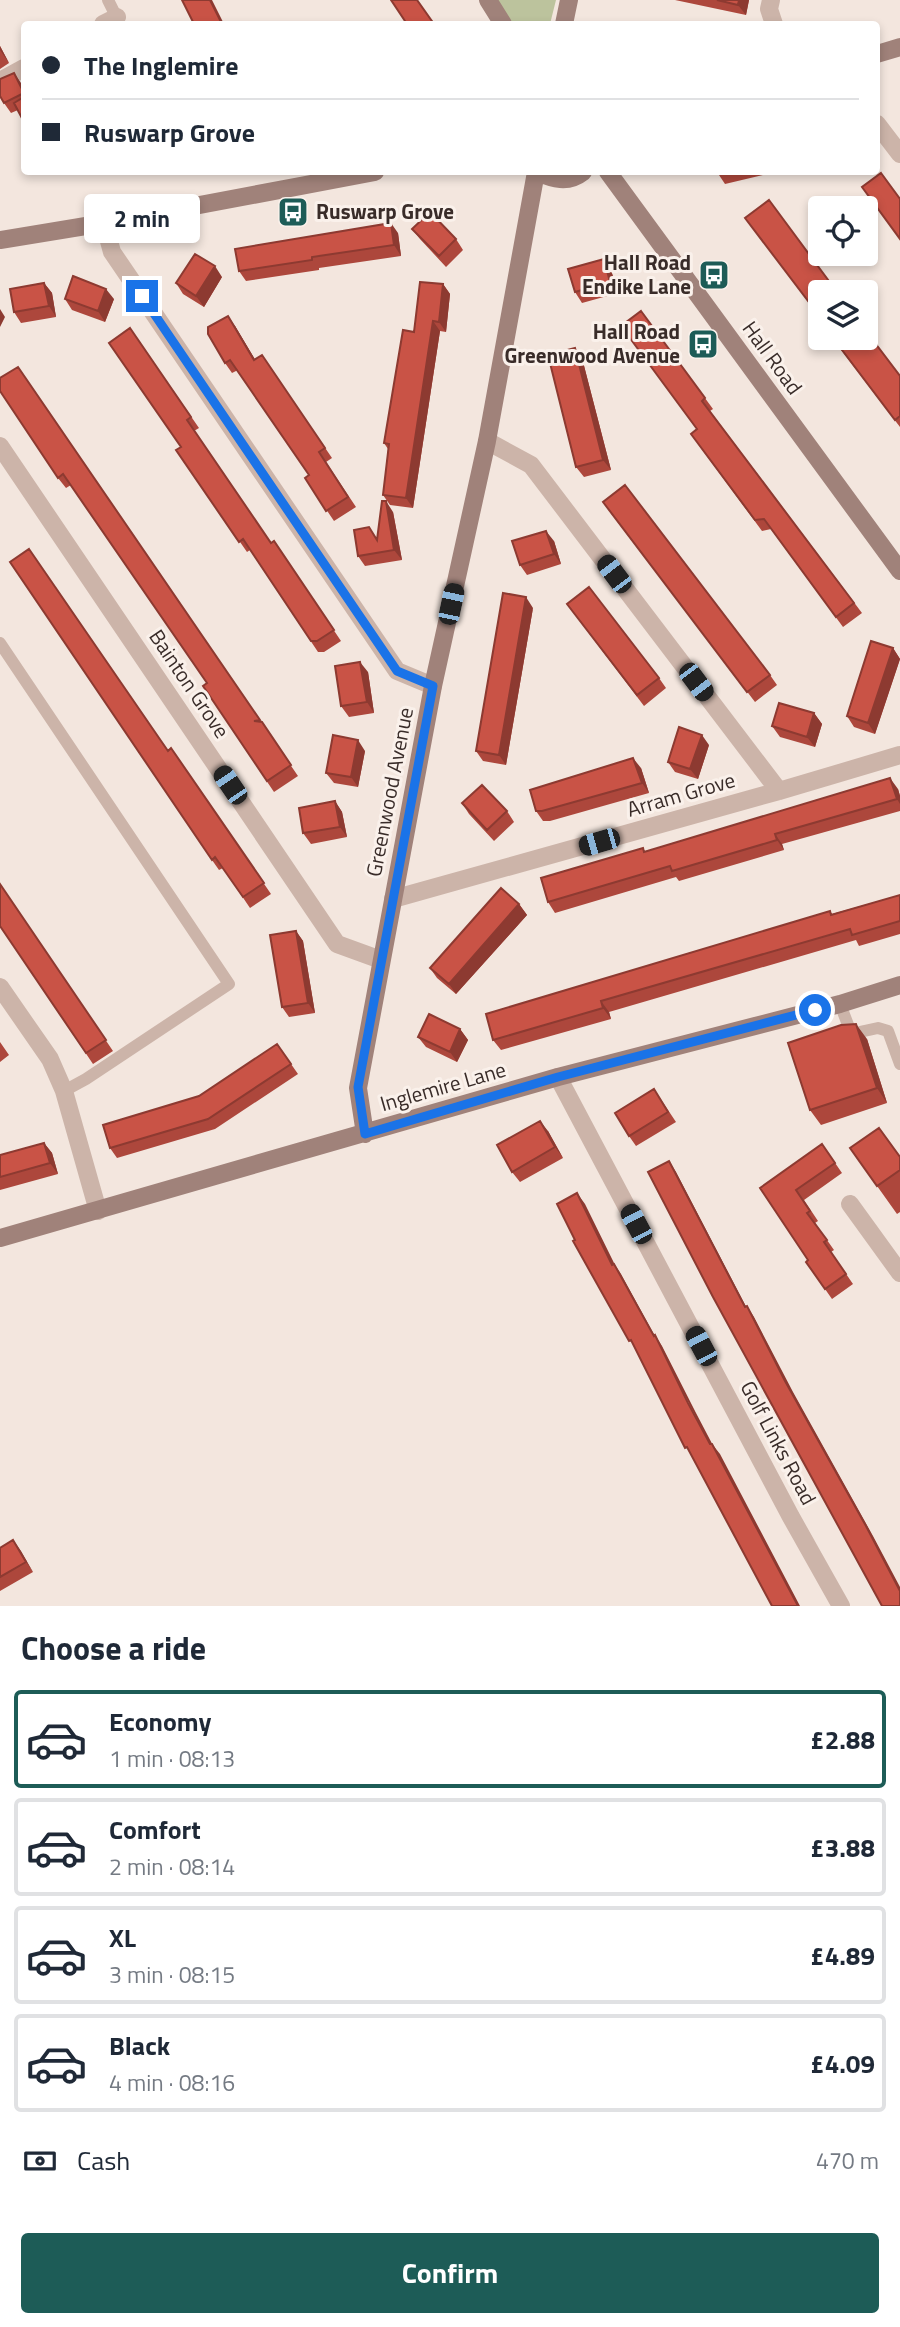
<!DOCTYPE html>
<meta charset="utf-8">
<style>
body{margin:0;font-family:"Titillium Web",sans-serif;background:#f6f6f7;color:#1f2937;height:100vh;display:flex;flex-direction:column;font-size:26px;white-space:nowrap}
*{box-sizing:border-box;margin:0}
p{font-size:23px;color:#747a83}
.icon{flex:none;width:38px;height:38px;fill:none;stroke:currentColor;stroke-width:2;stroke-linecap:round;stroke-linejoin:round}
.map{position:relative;height:1606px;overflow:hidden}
.side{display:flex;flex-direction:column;background:#fff;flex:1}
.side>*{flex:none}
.top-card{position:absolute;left:21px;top:21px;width:859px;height:154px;border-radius:7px;box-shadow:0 4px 10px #0003;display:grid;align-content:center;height:154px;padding:0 21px;background:#fff}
.fabs{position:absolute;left:808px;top:196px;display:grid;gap:14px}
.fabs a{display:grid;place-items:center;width:70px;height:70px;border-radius:7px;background:#fff;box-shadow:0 4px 10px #0003;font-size:35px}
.end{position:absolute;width:32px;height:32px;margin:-16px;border:9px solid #1a73e8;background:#fff;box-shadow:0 0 0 4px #fff}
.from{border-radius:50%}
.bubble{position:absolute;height:49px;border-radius:7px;background:#fff;box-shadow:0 4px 10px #0003;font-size:23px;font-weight:700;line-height:49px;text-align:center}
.car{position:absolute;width:21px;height:42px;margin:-21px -10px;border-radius:9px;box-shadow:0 0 5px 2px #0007;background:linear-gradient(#222 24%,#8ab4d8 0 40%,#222 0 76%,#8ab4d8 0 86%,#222 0)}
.top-card b{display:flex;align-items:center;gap:24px;height:66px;font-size:26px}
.top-card b+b{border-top:2px solid #e0e1e3}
.top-card i{width:18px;height:18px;background:#1f2937}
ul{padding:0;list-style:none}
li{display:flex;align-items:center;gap:21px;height:98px;margin:0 14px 10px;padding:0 7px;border:4px solid #e0e1e3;border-radius:7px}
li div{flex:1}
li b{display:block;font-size:26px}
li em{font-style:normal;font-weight:700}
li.selected{border-color:#1d5c57}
li>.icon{width:63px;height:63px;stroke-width:1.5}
h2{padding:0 21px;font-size:32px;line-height:84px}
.pay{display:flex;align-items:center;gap:18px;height:77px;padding:0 21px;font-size:26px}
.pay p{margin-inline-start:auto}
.action{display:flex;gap:14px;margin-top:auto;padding:14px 21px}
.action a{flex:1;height:80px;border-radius:7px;background:#1d5c57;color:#fff;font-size:28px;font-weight:700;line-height:80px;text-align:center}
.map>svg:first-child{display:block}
.green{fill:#bcc39d}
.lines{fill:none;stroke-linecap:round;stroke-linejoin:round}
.lane{stroke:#ccb4a9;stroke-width:12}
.street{stroke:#ccb4a9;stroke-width:18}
.secondary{stroke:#a0827a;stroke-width:18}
.wall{fill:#ad473c}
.shaded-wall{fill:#8d3a31}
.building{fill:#c95346;stroke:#8d3a31;stroke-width:2}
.route{stroke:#1a73e8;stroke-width:9}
.labels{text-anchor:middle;stroke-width:6;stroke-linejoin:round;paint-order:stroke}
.poi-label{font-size:21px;font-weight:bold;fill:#392c29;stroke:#faf1eb;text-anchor:end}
.street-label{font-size:21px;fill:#392c29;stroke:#faf1eb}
</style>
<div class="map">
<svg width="900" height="1606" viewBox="0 0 900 1606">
<rect width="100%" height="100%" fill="#f3e6de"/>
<path class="green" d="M493,0H556L550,24H513Z"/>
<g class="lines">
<path class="lane" d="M108,0L120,24
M0,643L229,984L86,1079L64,1091
M840,1004L850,1030L855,1033L878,1028L888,1031L900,1064"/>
<path class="street" d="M771,0L769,9L774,24
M103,24L117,17
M0,81L24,68
M877,124L900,154
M104,223L112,252L397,671L433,686
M487,441L531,465L779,791
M0,446L337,944L381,960
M393,899L779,791L900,755
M0,987L50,1059L64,1091L98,1211
M558,1077L791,1517L841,1606
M850,1204L900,1273"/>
<path class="secondary" d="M488,0L503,24
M564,24L569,0
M877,54L900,47
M536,172C553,179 568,184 583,172
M608,172L900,571
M0,240L104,223L375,172
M365,1134L358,1088L433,686L487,441L536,172
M0,1238L558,1077L840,1004L900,985"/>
</g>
<path class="wall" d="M675,0H749L746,15Z
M0,46L9,63L0,69Z
M21,83L24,90V122L18,110L11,113L4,103Z
M717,172H776L725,184Z
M412,229L456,239L463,250L446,267L420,239Z
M398,233L401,256L319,268V270L246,281L239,271Z
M611,270L618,293L582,303L575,292Z
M222,277L204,307L183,294L176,283Z
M44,283L52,293L56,317L21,323L14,312Z
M443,284L450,294L446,332L440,331L413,508L390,505L383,495L388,449L384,443L414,332Z
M65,299H114L105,322L72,310Z
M641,311L713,409L710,411L862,613L843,627L771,529L762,531L698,444L697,429Z
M235,326L255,360L262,355L332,458L326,462L356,507L334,521L305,478L309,475L238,370L232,373L225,363Z
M130,328L199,428L194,431L271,543L274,541L341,641L324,652H318L250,550L247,552L176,450L181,447Z
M832,338L900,376V427Z
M575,348L582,358L611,470L584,477L576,467Z
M18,367L298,776L274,792L203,686L207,683L71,485L66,488L58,478Z
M393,512L402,560L365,566L358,556L377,540Z
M610,512L770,675L777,685L755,702Z
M554,541L561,564L527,575L520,565Z
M567,604L659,678L666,688L644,706Z
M533,608L506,765L483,761L476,751Z
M893,648L900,659L875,734L854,727L847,716Z
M368,672L374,713L349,717L341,706Z
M814,713L822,724L815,747L780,737L772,726Z
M709,745L698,779L675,772L668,762Z
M171,748L271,894L250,908L223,868L219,870L212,860L168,751Z
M365,751L358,787L334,783L326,773Z
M641,768L649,793L550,821H543L536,811Z
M898,789L900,796V811L782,844L784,850L679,881L676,877L555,913L548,902L646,851Z
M335,801L342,812L347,837L311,844L303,833Z
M462,803L507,811L514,822L494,841L469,814Z
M0,884L113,1051L93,1064L0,926Z
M900,895V934L859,946L856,940L609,1012L611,1019L501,1050L493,1040L830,911L832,914Z
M519,904L527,915L456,994L437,978L430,968Z
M296,931L303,941L315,1013L289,1017L282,1007Z
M460,1029L468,1040L457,1062L426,1047L418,1037Z
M867,1039L887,1103L821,1125L810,1110Z
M0,1042L9,1055L0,1062Z
M277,1044L298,1074L215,1129L117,1158L110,1148L199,1096Z
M654,1089L676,1122L636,1146L629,1136Z
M548,1131L563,1158L520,1182L512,1172Z
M44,1143L52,1153L58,1174L0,1190V1155Z
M822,1144L842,1173L804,1200L818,1221L815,1223L834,1250L831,1252L853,1284L832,1299L806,1262L808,1260L760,1188Z
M850,1148L900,1157V1212L897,1214Z
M13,1540L33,1572L0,1591V1548Z"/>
<path class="shaded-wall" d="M210,0H212L224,24H222Z
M739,0H749L746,15L738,5Z
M0,46L9,63L0,50Z
M14,73L21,83L24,90V93Z
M391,223L398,233L401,256L394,245Z
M604,259L611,270L618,293L610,282Z
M215,266L222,277L204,307L196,296Z
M44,283L52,293L56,317L49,306Z
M443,284L450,294L446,332L439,322Z
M106,289L114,299L105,322L98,311Z
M0,309L5,317L0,327Z
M228,316L235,326L262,371L254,360Z
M433,321L440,331L413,508L406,498Z
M575,348L582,358L611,470L603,460Z
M386,501L393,512L402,560L394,550Z
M546,531L554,541L561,564L554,554Z
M526,597L533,608L506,765L499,755Z
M893,648L900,659L875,734L868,723Z
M360,662L368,672L374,713L367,702Z
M814,713L822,724L815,747L807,737Z
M702,735L709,745L698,779L690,769Z
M358,740L365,751L358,787L351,777Z
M633,758L641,768L649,793L642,783Z
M890,778L898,789L900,796V804L897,799Z
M335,801L342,812L347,837L340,827Z
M775,834L782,844L784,850L777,840Z
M519,904L527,915L456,994L449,984Z
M296,931L303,941L315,1013L308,1003Z
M601,1001L609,1012L611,1019L603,1008Z
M856,1024L867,1039L887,1103L877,1088Z
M460,1029L468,1040L457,1062L450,1052Z
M540,1121L548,1131L563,1158L555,1147Z
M44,1143L52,1153L58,1174L50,1163Z
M669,1161L676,1172L752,1318L745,1307Z
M577,1193L585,1204L615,1265L621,1274L658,1342L655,1335L662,1346L696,1413L718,1455L710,1444L654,1336L612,1265Z
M747,1306L754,1317L793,1392L873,1536L900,1587V1591L785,1381Z
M712,1444L720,1454L800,1606H798L788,1588Z
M13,1540L21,1551L33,1572L26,1562Z"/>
<path class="building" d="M182,0H210L222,24H194Z
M391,0H417L434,24H407Z
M717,0H739L738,5Z
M14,73L24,93L4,103L0,96V79Z
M24,97V122L14,103Z
M881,173L900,199V239L862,187Z
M769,200L837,292H821V318L745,218Z
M430,212L456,239L439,256L412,229Z
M391,223L394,245L312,257V260L239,271L235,249Z
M195,254L215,266L196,296L176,283Z
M604,259L610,282L575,292L568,269Z
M73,276L106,289L98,311L65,299Z
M420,282L443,284L439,322L433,321L406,498L383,495L389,444L384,443L403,330L414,332Z
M44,283L49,306L14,312L10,289Z
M641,311L705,398L702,401L854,603L836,617L764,519L755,520L691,434L697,429L621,326Z
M228,316L254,360L262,355L325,448L319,452L348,497L326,511L305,478L309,475L230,360L225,363L208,334V327Z
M130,328L191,417L187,420L271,543L274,541L334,630L317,641H311L243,539L239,542L176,450L181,447L109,343Z
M866,331L900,376V416L895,420L833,338H866Z
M575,348L603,460L576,467L548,355Z
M18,367L260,720L254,721L262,722L291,765L267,781L203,686L207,683L63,474L58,478L0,391V378Z
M625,485L770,675L747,692L603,502Z
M382,501H386L394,550L358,556L354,530L369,527L377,540Z
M546,531L554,554L520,565L512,541Z
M29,549L168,751L171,748L264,883L243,897L215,857L212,860L10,562Z
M589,587L659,678L637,695L567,604Z
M503,593L526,597L499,755L476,751Z
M871,641L893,648L868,723L847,716Z
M360,662L367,702L341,706L335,666Z
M779,703L814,713L807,737L772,726Z
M679,727L702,735L690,769L668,762Z
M333,735L358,740L351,777L326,773Z
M633,758L642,783L542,811H536L530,790Z
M890,778L897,799L775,834L777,840L672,871L670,866L548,902L541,878L643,848L644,852Z
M482,785L507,811L487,830L462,803Z
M335,801L340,827L303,833L299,808Z
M0,884L106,1040L86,1053L0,926Z
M501,888L519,904L449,984L430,968Z
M900,895V921L852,935L850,929L601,1001L603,1008L493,1040L486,1014L830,911L831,915Z
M296,931L308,1003L282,1007L270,935Z
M429,1014L460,1029L450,1052L418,1037Z
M856,1024L877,1088L810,1110L788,1043L841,1025Z
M277,1044L291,1064L208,1119L110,1148L103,1125L199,1096Z
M654,1089L668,1112L629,1136L615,1113Z
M540,1121L555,1147L512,1172L497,1145Z
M879,1128L900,1157V1170L877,1186L850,1148Z
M44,1143L50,1163L0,1177V1155Z
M822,1144L835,1163L796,1190L810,1211L807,1213L827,1240L824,1242L846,1274L825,1289L806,1262L808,1260L760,1188Z
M669,1161L745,1307L747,1306L785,1381L866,1526L900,1591V1606H882L713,1297L648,1172Z
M577,1193L612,1265L614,1264L654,1336L655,1335L688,1403L710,1444H712L798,1606H772L687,1447L685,1448L631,1340L629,1341L573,1241L575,1240L557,1204Z
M13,1540L26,1562L0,1577V1548Z"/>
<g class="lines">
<path class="route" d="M142,296L397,671L433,686L358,1087L365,1134L558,1077L815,1010"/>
</g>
<defs>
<g id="bus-square" transform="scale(1.575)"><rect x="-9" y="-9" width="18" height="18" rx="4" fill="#1d5c57" stroke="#faf1eb"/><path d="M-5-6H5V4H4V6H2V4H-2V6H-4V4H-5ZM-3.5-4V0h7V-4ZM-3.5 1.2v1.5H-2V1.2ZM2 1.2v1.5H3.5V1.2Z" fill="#fff"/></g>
</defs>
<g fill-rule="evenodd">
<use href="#bus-square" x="293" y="212"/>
<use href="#bus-square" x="714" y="275"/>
<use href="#bus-square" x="703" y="344"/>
</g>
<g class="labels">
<g class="poi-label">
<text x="316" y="219" text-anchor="start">Ruswarp Grove</text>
<text x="691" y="270">Hall Road<tspan x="691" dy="24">Endike Lane</tspan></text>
<text x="680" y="339">Hall Road<tspan x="680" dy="24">Greenwood Avenue</tspan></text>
</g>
<g class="street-label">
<text transform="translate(772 358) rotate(54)" y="7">Hall Road</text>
<text transform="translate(189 684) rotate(56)" y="7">Bainton Grove</text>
<text transform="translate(390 792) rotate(-79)" y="7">Greenwood Avenue</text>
<text transform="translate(681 795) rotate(-16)" y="7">Arram Grove</text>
<text transform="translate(443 1087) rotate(-16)" y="7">Inglemire Lane</text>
<text transform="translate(778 1443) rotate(62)" y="7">Golf Links Road</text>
</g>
</g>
</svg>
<div class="fabs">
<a><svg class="icon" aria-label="locate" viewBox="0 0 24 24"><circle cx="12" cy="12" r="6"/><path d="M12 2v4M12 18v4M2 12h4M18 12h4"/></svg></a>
<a><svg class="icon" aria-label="layers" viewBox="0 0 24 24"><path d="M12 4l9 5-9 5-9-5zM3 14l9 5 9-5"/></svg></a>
</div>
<i class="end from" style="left:815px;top:1010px"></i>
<i class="end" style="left:142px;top:296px"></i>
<div class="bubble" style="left:84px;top:194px;width:116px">2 min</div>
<i class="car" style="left:614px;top:574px;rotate:323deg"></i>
<i class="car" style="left:451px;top:604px;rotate:12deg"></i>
<i class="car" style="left:696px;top:682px;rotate:143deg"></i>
<i class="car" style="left:230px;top:785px;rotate:326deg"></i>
<i class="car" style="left:599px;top:842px;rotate:254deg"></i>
<i class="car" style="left:636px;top:1224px;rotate:332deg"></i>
<i class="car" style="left:701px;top:1346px;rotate:332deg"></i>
<div class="top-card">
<b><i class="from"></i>The Inglemire</b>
<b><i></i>Ruswarp Grove</b>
</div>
</div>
<section class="side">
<h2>Choose a ride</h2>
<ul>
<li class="selected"><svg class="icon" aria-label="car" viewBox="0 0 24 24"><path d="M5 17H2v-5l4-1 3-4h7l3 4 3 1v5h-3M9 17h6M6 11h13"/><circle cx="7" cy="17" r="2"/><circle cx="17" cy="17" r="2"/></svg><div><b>Economy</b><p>1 min · 08:13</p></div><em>£2.88</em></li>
<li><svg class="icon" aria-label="car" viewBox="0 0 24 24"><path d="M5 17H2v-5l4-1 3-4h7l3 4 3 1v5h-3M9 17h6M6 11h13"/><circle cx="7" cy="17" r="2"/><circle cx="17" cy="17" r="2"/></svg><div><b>Comfort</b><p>2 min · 08:14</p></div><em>£3.88</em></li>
<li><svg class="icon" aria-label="car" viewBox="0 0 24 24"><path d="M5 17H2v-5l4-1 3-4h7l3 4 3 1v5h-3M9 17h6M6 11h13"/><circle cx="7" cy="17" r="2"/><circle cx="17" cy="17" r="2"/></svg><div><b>XL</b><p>3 min · 08:15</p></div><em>£4.89</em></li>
<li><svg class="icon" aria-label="car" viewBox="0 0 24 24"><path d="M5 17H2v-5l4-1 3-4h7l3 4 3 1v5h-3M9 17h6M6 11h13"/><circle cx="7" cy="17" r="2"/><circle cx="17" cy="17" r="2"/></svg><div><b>Black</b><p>4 min · 08:16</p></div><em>£4.09</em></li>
</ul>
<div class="pay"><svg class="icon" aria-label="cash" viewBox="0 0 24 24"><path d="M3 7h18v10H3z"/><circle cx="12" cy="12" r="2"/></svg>Cash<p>470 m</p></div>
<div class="action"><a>Confirm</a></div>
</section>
